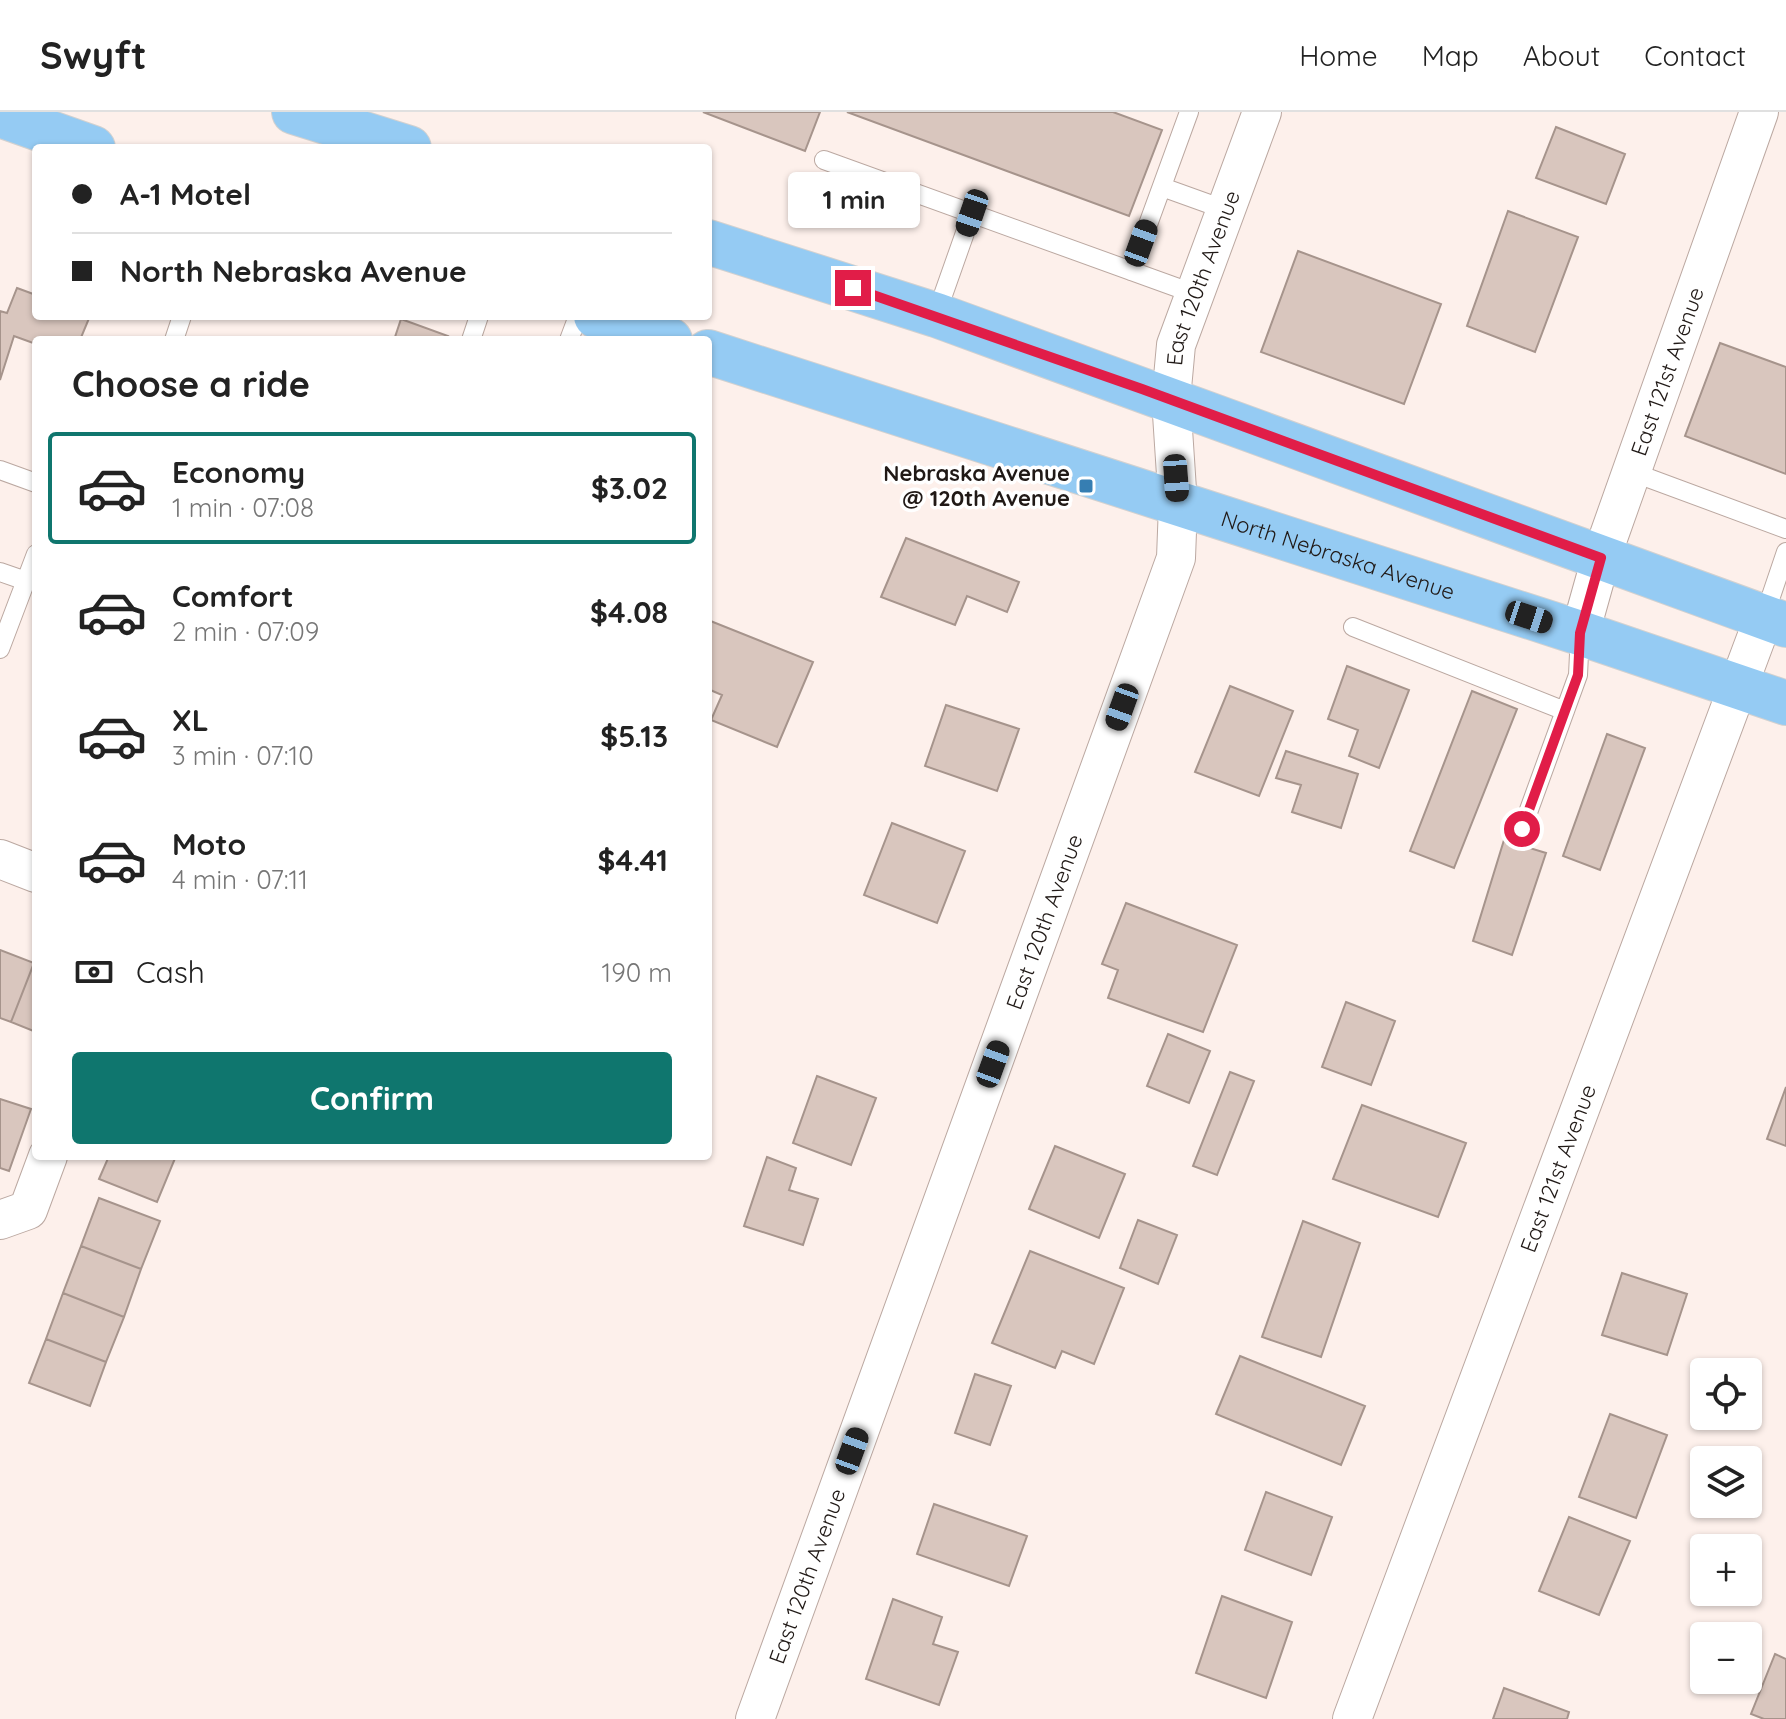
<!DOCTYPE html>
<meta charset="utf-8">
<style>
body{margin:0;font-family:Quicksand,sans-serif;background:#f6f6f6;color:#222;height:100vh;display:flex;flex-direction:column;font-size:30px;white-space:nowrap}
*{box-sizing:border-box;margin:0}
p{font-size:26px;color:#767676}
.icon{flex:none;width:44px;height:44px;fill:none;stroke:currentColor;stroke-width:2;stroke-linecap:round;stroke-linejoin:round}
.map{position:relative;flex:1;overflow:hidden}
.side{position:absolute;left:32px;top:224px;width:680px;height:824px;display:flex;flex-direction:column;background:#fff;border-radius:8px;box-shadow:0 2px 6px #0004}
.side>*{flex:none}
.hud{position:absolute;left:32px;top:32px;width:680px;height:176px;border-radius:8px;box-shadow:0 2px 6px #0004;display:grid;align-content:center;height:176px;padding:0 40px;background:#fff}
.controls{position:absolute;left:1690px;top:1246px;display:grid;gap:16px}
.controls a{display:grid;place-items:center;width:72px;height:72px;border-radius:8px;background:#fff;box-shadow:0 2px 6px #0004;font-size:40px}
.end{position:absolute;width:36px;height:36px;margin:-18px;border:10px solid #e11d48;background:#fff;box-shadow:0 0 0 4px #fff}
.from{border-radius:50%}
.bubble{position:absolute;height:56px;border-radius:8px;background:#fff;box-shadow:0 2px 6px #0004;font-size:26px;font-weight:800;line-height:56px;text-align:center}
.car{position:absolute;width:24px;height:48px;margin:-24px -12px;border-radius:10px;box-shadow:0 0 6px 2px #0007;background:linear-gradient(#222 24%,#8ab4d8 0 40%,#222 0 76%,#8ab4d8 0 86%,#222 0)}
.hud b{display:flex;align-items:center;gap:28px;height:76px;font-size:30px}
.hud b+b{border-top:2px solid #e0e0e0}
.hud i{width:20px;height:20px;background:#222}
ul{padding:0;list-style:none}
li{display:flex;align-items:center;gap:24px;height:112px;margin:0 16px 12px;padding:0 24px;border:4px solid transparent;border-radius:8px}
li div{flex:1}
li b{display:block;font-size:30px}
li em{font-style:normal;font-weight:800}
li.active{border-color:#0f766e}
li>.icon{width:72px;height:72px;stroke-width:1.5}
h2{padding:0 40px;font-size:36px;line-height:96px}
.pay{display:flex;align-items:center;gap:20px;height:88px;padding:0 40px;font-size:30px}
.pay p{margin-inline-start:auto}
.button{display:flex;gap:16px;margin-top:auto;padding:16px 40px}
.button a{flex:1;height:92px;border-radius:8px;background:#0f766e;color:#fff;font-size:32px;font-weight:800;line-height:92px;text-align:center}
header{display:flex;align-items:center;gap:48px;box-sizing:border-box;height:112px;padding:0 40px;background:#fff;border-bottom:2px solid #e0e0e0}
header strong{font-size:38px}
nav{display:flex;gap:44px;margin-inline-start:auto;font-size:28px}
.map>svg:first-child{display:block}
.building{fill:#d9c6be;stroke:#a6948c;stroke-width:2}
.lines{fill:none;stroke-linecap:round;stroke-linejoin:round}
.lane-casing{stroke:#bba8a1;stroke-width:20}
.street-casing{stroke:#bba8a1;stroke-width:40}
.primary-casing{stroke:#d2d1d0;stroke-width:46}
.lane{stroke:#fff;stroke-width:18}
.street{stroke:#fff;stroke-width:38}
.primary{stroke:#95cbf3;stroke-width:44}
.route{stroke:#e11d48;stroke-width:10}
.poi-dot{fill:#367eb2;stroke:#fff;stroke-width:3}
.labels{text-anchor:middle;stroke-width:7;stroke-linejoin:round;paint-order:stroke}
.street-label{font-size:22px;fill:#201916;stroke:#fff}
.poi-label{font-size:22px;font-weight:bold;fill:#201916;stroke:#fff;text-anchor:end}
</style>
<header>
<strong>Swyft</strong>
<nav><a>Home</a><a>Map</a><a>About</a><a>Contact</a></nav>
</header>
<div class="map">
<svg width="1786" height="1607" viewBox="0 0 1786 1607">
<rect width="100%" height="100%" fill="#fdf0eb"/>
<path class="building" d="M703,0H820L805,39Z
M847,0H1113L1162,18L1129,104Z
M1556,15L1625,42L1606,92L1536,66Z
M1508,99L1578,125L1535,240L1467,214Z
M1298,139L1441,192L1404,292L1261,240Z
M17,176L36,183V204H90L80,228H36V232L14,224L0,268V199L7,201Z
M401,207L448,224L446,228H394Z
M1720,231L1786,255V362L1685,324Z
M906,426L1019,470L1007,500L967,484L955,513L881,485Z
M708,508L813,550L777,635L711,608L722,583L708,577Z
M1347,554L1409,578L1379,656L1349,644L1358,618L1328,607Z
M1230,574L1293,599L1259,684L1195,660Z
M1472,579L1517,597L1454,756L1410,739Z
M946,593L1019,617L997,679L925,654Z
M1607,622L1645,636L1600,758L1563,744Z
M1286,639L1358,662L1341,716L1292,700L1301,673L1276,666Z
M892,711L965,739L937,811L864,783Z
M1504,728L1546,741L1512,843L1473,829Z
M1126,791L1237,833L1203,920L1108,886L1118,858L1102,852Z
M0,838L34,851L11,910L0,906Z
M34,851L36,852V920L11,910Z
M1346,890L1395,909L1371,973L1322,955Z
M1168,922L1210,939L1189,991L1147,974Z
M1230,960L1254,969L1217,1063L1193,1054Z
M817,964L876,986L851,1053L793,1031Z
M1786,975V1034L1767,1027Z
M0,987L31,997L9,1059L0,1056Z
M1362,993L1466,1031L1438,1105L1333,1067Z
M1055,1034L1125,1062L1099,1126L1029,1097Z
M109,1044H176L157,1090L99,1067Z
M767,1045L796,1056L789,1078L818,1087L803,1133L744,1114Z
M99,1086L160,1109L141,1157L81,1134Z
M1138,1108L1177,1123L1158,1172L1120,1156Z
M1303,1109L1360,1131L1321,1245L1262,1225Z
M81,1134L141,1157L124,1205L63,1181Z
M1030,1139L1124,1176L1094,1252L1062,1239L1055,1256L992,1231Z
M1622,1161L1687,1182L1667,1243L1602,1223Z
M63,1181L124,1205L106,1250L46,1227Z
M46,1227L106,1250L90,1294L29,1271Z
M1240,1244L1365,1294L1341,1353L1216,1302Z
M975,1262L1011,1274L990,1333L955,1321Z
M1610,1302L1667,1323L1636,1406L1579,1385Z
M1266,1380L1332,1405L1311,1463L1245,1438Z
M934,1392L1027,1424L1009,1474L917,1442Z
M1569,1405L1630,1429L1599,1503L1539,1479Z
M1222,1484L1292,1510L1266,1586L1196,1561Z
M893,1487L942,1505L933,1532L958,1540L939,1593L866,1567Z
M1775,1542L1786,1547V1607H1764L1751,1602Z
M1504,1576L1569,1600L1567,1607H1493Z"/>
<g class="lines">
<g class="lane-casing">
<path id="lane" d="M824,48L1195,182
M1162,75L1226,98
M1131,159L1189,0
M936,203L972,101
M174,228L182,204
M471,228L479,204
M569,228L578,204
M0,358L36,371
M1632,360L1786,417
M0,460L26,469
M1764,505L1786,440
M1353,515L1565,599
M0,537L36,442
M1522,717L1578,563L1580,521"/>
</g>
<g class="street-casing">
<g id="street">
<path id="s1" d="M1580,521L1601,446L1759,0"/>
<path d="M0,747L36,761"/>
<path d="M0,1108L28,1098L48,1044"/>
<path id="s2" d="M755,1607L1176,446L1178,393L1171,287L1176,233L1262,0"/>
<path id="s3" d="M1352,1607L1764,505"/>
</g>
</g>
<g class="primary-casing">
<g id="primary">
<path d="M294,0L409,36"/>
<path d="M0,3L93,36"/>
<path d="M708,130L936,203L1786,513"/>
<path d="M596,204L670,228"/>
<path id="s4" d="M708,240L1580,521L1786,591"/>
</g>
</g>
<use href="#lane" class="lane"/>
<use href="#street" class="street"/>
<use href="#primary" class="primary"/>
</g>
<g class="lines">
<path class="route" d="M853,176L1142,277L1601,446L1580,521L1578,563L1522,717"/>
</g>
<rect class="poi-dot" x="1078" y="366" width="16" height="16" rx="4"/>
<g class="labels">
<g class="street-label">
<text dy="8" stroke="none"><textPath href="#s2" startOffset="1520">East 120th Avenue</textPath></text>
<text dy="8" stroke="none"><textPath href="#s1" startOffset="276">East 121st Avenue</textPath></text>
<text dy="8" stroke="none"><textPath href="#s4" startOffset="662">North Nebraska Avenue</textPath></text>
<text dy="8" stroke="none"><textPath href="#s2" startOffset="848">East 120th Avenue</textPath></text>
<text dy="8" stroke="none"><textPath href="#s3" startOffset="588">East 121st Avenue</textPath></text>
<text dy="8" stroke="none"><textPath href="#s2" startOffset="152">East 120th Avenue</textPath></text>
</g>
<g class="poi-label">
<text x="1070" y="369">Nebraska Avenue<tspan x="1070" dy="25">@ 120th Avenue</tspan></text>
</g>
</g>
</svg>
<div class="controls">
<a><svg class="icon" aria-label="locate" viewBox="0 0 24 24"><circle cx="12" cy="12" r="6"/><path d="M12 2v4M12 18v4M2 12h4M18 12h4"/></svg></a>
<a><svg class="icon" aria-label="layers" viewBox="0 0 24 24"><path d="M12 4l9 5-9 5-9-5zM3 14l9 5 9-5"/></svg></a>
<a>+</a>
<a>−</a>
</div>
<i class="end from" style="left:1522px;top:717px"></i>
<i class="end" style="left:853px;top:176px"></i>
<div class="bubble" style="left:788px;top:60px;width:132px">1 min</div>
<i class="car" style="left:972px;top:101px;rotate:199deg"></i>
<i class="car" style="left:1141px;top:131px;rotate:20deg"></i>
<i class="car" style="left:1176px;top:366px;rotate:176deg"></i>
<i class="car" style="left:1529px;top:505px;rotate:108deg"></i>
<i class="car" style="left:1122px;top:595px;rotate:200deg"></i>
<i class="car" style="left:993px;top:952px;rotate:20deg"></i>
<i class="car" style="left:852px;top:1339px;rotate:20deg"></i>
<div class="hud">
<b><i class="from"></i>A-1 Motel</b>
<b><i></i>North Nebraska Avenue</b>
</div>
<section class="side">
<h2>Choose a ride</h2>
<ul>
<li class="active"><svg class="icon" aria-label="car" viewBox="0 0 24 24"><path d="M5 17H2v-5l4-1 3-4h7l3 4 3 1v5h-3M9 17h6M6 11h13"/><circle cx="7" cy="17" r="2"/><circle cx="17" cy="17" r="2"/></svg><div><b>Economy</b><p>1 min · 07:08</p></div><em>$3.02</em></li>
<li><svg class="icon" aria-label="car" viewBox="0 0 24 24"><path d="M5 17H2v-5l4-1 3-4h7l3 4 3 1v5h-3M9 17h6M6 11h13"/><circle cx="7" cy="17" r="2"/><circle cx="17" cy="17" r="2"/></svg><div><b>Comfort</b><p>2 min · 07:09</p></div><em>$4.08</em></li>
<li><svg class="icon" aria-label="car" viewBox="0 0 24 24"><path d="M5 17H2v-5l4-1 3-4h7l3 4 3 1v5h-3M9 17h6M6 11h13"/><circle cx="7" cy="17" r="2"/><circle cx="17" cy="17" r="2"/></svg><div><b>XL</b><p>3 min · 07:10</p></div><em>$5.13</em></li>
<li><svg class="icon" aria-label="car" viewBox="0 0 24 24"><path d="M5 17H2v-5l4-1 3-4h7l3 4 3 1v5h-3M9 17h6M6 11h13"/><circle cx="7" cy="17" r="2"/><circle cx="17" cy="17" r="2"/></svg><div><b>Moto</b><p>4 min · 07:11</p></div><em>$4.41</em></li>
</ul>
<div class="pay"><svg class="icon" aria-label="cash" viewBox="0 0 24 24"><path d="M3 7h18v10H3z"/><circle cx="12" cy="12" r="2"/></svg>Cash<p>190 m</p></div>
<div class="button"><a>Confirm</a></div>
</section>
</div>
